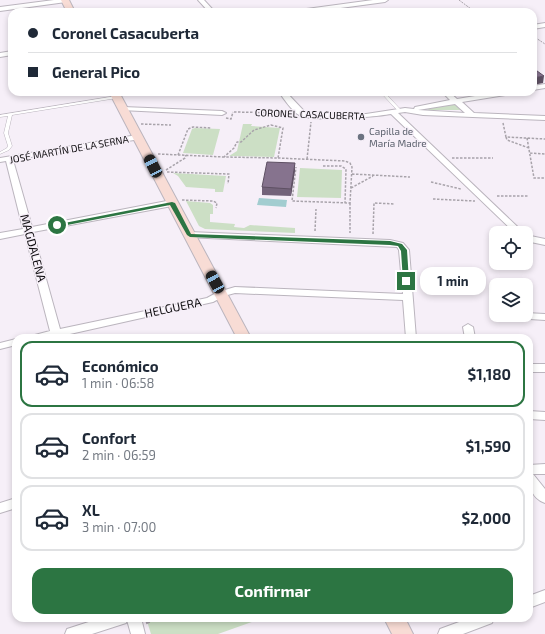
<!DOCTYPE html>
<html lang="es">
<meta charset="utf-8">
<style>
body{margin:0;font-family:"Exo 2",sans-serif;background:#f2f2f3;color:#1f2937;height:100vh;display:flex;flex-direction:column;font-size:15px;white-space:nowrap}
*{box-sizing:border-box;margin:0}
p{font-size:13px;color:#747a83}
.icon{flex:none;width:22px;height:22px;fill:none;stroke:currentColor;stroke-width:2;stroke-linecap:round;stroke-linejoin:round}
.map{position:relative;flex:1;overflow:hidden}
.drawer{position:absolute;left:12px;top:334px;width:521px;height:288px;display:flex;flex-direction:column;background:#fff;border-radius:12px;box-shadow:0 2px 6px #0003}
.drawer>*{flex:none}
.top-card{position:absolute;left:8px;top:8px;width:529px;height:88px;border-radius:12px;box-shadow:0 2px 6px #0003;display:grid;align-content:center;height:88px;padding:0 20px;background:#fff}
.controls{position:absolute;left:489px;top:226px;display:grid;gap:8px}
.controls a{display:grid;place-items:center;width:44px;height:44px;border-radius:8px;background:#fff;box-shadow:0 2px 6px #0003;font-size:20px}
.end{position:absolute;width:18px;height:18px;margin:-9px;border:5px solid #2c7542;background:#fff;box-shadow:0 0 0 2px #fff}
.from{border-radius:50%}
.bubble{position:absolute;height:28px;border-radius:12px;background:#fff;box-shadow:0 2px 6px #0003;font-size:13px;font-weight:700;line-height:28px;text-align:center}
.car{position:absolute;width:12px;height:24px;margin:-12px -6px;border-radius:5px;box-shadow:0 0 3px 1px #0007;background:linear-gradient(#222 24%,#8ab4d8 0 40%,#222 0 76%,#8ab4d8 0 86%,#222 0)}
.top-card b{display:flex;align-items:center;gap:14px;height:38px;font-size:15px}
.top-card b+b{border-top:1px solid #e0e1e3}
.top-card i{width:10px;height:10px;background:#1f2937}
ul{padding:7px 0 0;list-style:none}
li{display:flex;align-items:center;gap:12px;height:66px;margin:0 8px 6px;padding:0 12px;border:2px solid #e0e1e3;border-radius:12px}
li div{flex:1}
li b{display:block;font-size:15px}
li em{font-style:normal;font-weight:700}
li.current{border-color:#2c7542}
li>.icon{width:36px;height:36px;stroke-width:1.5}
.primary-button{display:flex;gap:8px;margin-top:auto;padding:8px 20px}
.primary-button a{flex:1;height:46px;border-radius:12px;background:#2c7542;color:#fff;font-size:16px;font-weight:700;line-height:46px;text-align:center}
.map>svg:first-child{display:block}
.green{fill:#ccdfc5}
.water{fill:#a2cdd0}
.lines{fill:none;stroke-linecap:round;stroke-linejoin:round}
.lane-casing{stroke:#bbb5be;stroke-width:1}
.street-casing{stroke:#bbb5be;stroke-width:2}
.secondary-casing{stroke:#bbb5be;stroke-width:2}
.path-far2{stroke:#a8a3aa;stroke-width:1;stroke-dasharray:2 1;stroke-linecap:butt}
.path-far1{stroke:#a8a3aa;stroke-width:1.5;stroke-dasharray:2.5 1.5;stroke-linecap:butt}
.path{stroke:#a8a3aa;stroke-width:2.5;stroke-dasharray:4 2.5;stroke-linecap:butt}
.lane{fill:#fff;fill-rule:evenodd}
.street{fill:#fff;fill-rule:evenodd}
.secondary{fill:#f8dcd5;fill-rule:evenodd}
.wall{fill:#73637a}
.shaded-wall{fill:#5e5063}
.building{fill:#86738e;stroke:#5e5063}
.route{fill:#2c7542}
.worship-dot{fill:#6b7280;stroke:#f6eff8;stroke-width:1.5}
.labels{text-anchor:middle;stroke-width:3;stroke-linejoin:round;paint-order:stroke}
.far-street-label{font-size:10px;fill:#100e11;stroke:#f6eff8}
.far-worship-label{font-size:10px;fill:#5b616d;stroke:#f6eff8;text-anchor:start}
.street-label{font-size:12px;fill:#100e11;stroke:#f6eff8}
</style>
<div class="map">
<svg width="545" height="634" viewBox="0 0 545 634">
<rect width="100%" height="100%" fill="#f6eff8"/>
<path class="green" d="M452,105H455L463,110H429L427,109Z
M243,124H252L251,126L280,128L274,157L229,156L237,151Z
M195,128L220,129L213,155L183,153L192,129Z
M300,168L342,170L341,198L297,197Z
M173,173L226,176L223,192H215V189L186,187L178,176Z
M186,201L210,203L213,205V214H210V222L235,224L234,227L244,228L250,225L295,228V233L205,229L199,226Z
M146,618H263L218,634H151Z"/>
<path class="water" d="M259,198L287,200L286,207L257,205Z"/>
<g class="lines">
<g class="lane-casing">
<path id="lane" d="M383,93H385L401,110V112H399L383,95Z
M116,96L118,97L117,98L12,115L8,133L12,146L9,150L0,154V152L7,148L8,146L4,133L8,116L0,117V115Z"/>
</g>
<g class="street-casing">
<path id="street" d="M54,0H69L66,2L0,11V7Z
M198,0H204L215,12H209Z
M373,0H388L385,2L311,12H296L299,10Z
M545,23V27L533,29V25Z
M12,51V55L0,57V53Z
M545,84V88L533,90V86Z
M111,92H125L122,94H112Z
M279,92H286L304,111L308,113L366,114L405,108L414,109L415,107L450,100L442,92H449L457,99L499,92H514L511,94L462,102L474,113L545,116V120L423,115L405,112L398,113L524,233H515L391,114C374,117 313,122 299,115C292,111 284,99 279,92ZM455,104L465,113L418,110Z
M123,107L222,111L226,113L222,115L121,110V108Z
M137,135L141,137L140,139L13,160L32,227L172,200L176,203L172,206L33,232L60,329L207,298L218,292L235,287L403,294L399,250L397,247L186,237L185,235L186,233L189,232L390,240L403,243L409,250L416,338H406L403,300L235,293L224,296L213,302L61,336L62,338H30L31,336L50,331L25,234L0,239V233L23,229L6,161L0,162V158Z
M526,235L545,239V245L526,241Z
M526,313L545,314V320L514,318L509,315H526Z
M468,324L473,327L475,338H465L463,327Z
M16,339V345L0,349V343Z
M529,364H545V372H529Z
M529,411L545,412V420L529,419Z
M545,464V474H533L545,489V503C528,497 529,480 529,465Z
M16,498V508L0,513V503Z
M545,590V602L529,608V596Z
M101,618H141L145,634H131L127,620L126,623L92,634H65L67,629Z
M470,618H494L492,623L463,634H438L440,629Z"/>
</g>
<g class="secondary-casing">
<path id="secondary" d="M61,0H69L75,12H67Z
M109,92H119L251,338H237Z
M384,618H405L413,634H392Z"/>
</g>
<path class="path-far2" d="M459,0L475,12
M533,36L545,44"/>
<path class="path-far1" d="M234,112L289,113
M268,115L294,116
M226,118L231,119L233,112
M503,123L506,137L545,139
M141,124L171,125
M271,125L283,128L278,158L224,157L234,148L237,142H241L254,130Z
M506,137L507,140L529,148
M527,138L534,178H545
M530,153L545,154
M158,154L224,157
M178,155L188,129L193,127L211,128
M278,158L345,161L350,163L352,167L350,203L292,201L296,167
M452,158H493
M307,159L311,122
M323,166H341L346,169L345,203
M166,170L185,158L186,155
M167,172L229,174L228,184
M352,174L410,177
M431,182L461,189
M351,188L373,176
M497,196H528
M433,199L475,201
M182,200L213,201L217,203L216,208
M350,203V233
M315,231L316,209
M373,234L374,203L395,204"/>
<path class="path" d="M146,623L160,618"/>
<use href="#lane" class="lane"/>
<use href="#street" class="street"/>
<use href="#secondary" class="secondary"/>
</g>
<path class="wall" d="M295,170L291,196L262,195V187Z"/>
<path class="shaded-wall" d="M544,76L543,83L533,85V78Z
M295,163V170L291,196V189Z"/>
<path class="building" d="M533,68L544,76L533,78Z
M267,162L295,163L291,189L262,187Z"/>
<path class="route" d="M172,202L175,203L191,234L390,241L402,244L407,250L409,281L406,283L403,281L401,251L398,246L390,245L190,237L187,235L170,205L57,227L54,225Z"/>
<circle class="worship-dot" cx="361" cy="137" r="4"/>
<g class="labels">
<g class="far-street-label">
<text transform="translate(310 114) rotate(2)" y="4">CORONEL CASACUBERTA</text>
<text transform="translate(69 149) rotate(-10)" y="4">JOSÉ MARTÍN DE LA SERNA</text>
</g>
<g class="far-worship-label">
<text x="369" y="135">Capilla de<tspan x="369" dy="12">María Madre</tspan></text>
</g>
<g class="street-label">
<text transform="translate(33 248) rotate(75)" y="4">MAGDALENA</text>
<text transform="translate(173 308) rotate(-12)" y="4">HELGUERA</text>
</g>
</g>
</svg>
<div class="controls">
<a><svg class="icon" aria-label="locate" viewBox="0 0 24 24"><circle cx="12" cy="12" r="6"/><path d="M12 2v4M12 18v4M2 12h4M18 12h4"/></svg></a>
<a><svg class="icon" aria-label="layers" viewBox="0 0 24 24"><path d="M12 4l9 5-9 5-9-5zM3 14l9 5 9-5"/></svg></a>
</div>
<i class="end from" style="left:57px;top:225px"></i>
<i class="end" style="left:406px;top:281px"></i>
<div class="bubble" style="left:420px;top:267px;width:66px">1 min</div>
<i class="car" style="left:153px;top:166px;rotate:333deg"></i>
<i class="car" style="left:215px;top:282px;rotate:331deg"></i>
<div class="top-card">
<b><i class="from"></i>Coronel Casacuberta</b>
<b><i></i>General Pico</b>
</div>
<section class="drawer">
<ul>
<li class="current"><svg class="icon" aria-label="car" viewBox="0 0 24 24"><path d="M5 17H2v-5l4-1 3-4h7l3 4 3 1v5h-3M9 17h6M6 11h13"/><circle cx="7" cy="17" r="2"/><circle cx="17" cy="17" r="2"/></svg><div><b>Económico</b><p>1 min · 06:58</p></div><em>$1,180</em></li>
<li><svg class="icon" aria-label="car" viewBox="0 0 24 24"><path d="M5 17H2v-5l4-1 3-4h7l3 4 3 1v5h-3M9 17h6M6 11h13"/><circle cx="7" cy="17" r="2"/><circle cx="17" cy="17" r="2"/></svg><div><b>Confort</b><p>2 min · 06:59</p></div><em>$1,590</em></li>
<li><svg class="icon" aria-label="car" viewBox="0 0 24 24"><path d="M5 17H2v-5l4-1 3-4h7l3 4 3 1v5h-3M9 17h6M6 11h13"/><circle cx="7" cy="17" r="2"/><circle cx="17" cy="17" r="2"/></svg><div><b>XL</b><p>3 min · 07:00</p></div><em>$2,000</em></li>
</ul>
<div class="primary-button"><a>Confirmar</a></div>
</section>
</div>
